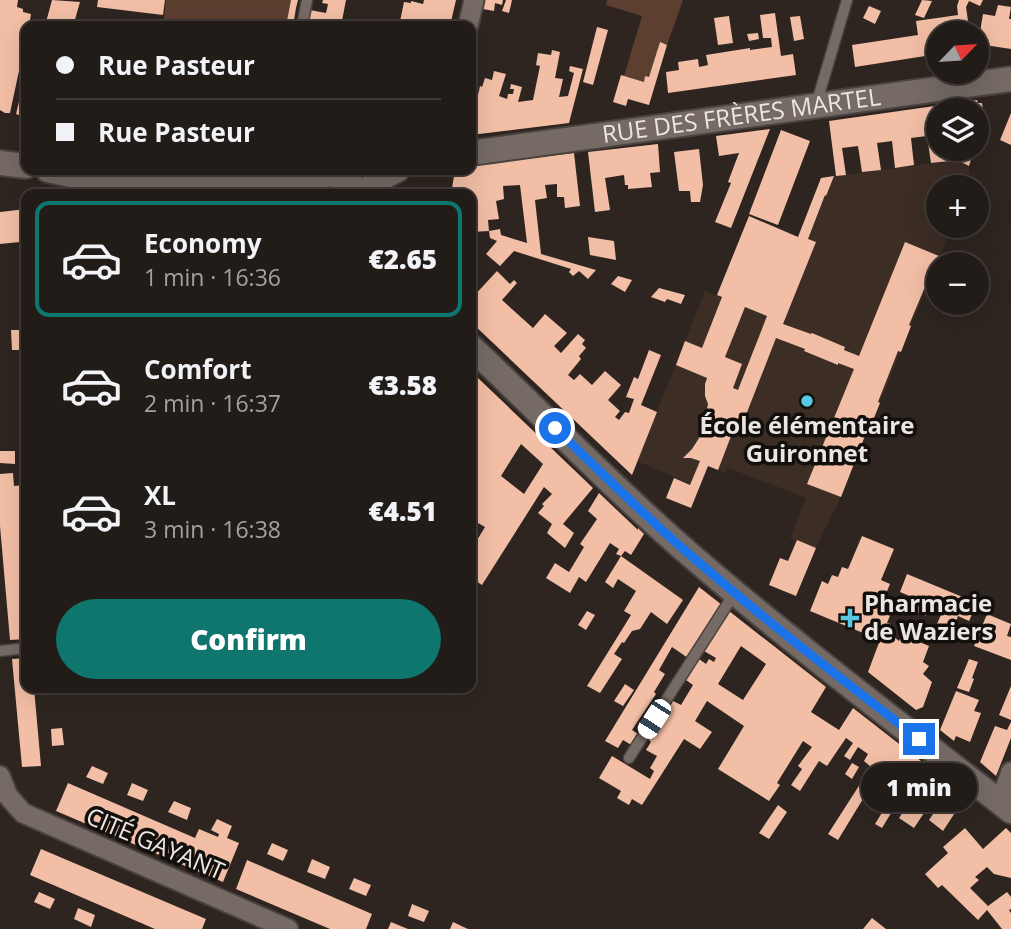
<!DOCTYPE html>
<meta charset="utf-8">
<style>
body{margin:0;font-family:"Open Sans",sans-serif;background:#2e2925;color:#f1f3f6;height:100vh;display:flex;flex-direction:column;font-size:26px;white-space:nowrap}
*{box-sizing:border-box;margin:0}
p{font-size:23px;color:#a2a1a2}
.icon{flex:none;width:38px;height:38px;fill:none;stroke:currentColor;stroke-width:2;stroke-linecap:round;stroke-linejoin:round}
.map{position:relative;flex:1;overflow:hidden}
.drawer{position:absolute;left:21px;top:189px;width:455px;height:504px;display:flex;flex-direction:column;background:#221c18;border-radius:14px;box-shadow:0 7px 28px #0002,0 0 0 2px #3f3a37}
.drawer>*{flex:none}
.hud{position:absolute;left:21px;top:21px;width:455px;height:154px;border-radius:14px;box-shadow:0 7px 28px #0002,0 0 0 2px #3f3a37;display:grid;align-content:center;height:154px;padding:0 35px;background:#221c18}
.needle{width:46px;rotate:65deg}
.buttons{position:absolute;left:926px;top:21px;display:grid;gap:14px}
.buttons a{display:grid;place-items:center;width:63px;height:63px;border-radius:50%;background:#221c18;box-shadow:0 7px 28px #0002,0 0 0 2px #3f3a37;font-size:35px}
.end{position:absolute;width:32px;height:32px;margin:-16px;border:9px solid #1a73e8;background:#fff;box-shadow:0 0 0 4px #fff}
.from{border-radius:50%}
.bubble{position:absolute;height:49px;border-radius:24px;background:#221c18;box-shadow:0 7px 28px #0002,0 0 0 2px #3f3a37;font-size:23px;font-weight:800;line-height:49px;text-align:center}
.car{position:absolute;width:21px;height:42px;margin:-21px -10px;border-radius:9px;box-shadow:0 0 5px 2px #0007;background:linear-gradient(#fff 24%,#345 0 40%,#fff 0 76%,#345 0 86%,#fff 0)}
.hud b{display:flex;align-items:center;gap:24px;height:66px;font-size:26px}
.hud b+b{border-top:2px solid #3f3a37}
.hud i{width:18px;height:18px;background:#f1f3f6}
ul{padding:12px 0 0;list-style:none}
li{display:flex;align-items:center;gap:21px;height:116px;margin:0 14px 10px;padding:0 21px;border:4px solid transparent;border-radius:14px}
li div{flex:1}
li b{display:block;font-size:26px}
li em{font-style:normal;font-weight:800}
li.on{border-color:#0f766e}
li>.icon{width:63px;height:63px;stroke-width:1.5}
.action{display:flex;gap:14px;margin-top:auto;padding:14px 35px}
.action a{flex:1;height:80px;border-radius:42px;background:#0f766e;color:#fff;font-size:28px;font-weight:800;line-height:80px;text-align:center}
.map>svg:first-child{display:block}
.built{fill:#3c2d25}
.green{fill:#5d3f30}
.building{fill:#f2bea5;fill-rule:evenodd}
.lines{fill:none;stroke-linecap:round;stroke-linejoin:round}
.service-casing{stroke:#49423e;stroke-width:13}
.minor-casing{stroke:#49423e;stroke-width:23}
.tertiary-casing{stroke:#49423e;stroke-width:28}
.service{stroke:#756a64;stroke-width:10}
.minor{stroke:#756a64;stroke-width:19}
.tertiary{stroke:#756a64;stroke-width:24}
.route{stroke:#1a73e8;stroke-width:9}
.poi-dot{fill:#57c9e2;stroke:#130f0d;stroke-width:2.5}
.labels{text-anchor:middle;stroke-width:7;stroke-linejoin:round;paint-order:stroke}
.street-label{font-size:24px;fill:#ece6e3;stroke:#130f0d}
.poi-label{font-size:24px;font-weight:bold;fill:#ece6e3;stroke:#130f0d}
</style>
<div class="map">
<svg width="1011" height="929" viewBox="0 0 1011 929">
<rect width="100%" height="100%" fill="#2e2520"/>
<path class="built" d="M958,160L969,166V183L967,187H938V226H952L841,497L816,548L790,538L806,498L728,468L725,473L708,466L699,488L637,461L705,291L767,315L821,178Z"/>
<path class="green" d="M166,0H291L286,26H163Z
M607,0H683L667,45L660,43L649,77L645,76L644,82L624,76L642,16L606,5Z"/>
<path class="building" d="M0,0H18L17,7L23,9V12L31,14L29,26H26V38L10,113H5L0,110Z
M52,0L80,2L74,23L82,25V26H45Z
M98,0H165L163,15L97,7Z
M291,0H298L296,8L293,26H286Z
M323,0H346L341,26H307L310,10L326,13L328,4L322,3Z
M424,0H456L450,26H399L404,2L411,3V1L423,4Z
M485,0H503L502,5L495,3L494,11L483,9Z
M506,0H512L509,13L502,11Z
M922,0L932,1L924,18L915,15Z
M959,0H983L980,6L969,1L966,7L969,28L962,29L963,33H938V54L855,67L852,45L918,35L916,21L958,15L957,6Z
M998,5L1011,7L1009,19H1011V49L978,44L983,14L995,16Z
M869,6L881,11L875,24L863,18Z
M775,13L781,56L793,54L796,75L668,93L666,72L679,70L678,62L698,59L699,67L708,65L706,55L750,48V50L772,47L771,38H763L760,15Z
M729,16L733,43L718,45L714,18Z
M800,16L804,39L794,41L790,17Z
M345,19L352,20L351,26H344Z
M597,27L608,30L593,85L583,82Z
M758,33L759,39L749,41L747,34Z
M660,42L667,45L649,105L628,99L626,106L613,102L621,75L644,82L645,76L649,77Z
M552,50L560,52L555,78L563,79L559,97L568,96L574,73L569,71L570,66L583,69L569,123L471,135V103L476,104L480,86L482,87L485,78L492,80L494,71L506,74L499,96L507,99L508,94H513L514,89H510L511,84L522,87L518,102L533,100L540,66L536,65L538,53L551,55Z
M23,85L26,86V127L20,123L22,116L16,114Z
M977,100L978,103H982L983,110H979L981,129L976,130V110H938V149H948L950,161L931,163L927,136L911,138L914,165L895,168L892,141L877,143L881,170L862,172L858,146L842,148L846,175L836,176L829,121Z
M1011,113V145L1000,140Z
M770,129L731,228L715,222L731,183L728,182L739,153L719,156L716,136Z
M781,130L810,141L778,225L749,214Z
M658,144L660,172L650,173L652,187L628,189V185H625L624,175L605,178L610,210L595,212L588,152Z
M699,149L703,185L700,202H691L690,191H679L674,152Z
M955,149H965L973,153L969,166L957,160Z
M574,153L580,206L565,208L564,197H557V184L545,185L547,198L535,200L541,254L596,270L588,279L579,271L573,276L569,272L571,269L514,251L500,266L486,254L497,241L490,238L489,231L500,229L501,235L527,243L520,185L503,186L504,199L496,201L499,219L488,220L489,231L471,232V194H451L455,170H471V165Z
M834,176L826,196L825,195L808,239L816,242L783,324L811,334L812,333L845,347L844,350L859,356L905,242L939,256L932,275H930L909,325L911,326L901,352L898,351L878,402L880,403L870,428H868L841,497L807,484L854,369L838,363V365L804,351L805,349L776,338L744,420L738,418L718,470L708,466L691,508L666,498L674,478L690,485L700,461L691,458H683L692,449L701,435L708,404L705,396V384L707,378L676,365L685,341L702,348L722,297L717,295L749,216L798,237L821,178ZM745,307L767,316L738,390L733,388L742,364L725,357Z
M26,209L25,257H20V242L0,244V212Z
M588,237L614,241L616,260L590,255Z
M497,271L510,284L514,280L517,283L502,300L533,328L545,314L567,333L554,346L561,353L578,334L585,340L582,344L586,348L579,356L581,359L568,375L574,380L580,374L592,385L605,371L621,385L608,400L620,411L615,417L619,420L625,412L629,413L634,399L626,397L634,377L638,379L649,350L661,355L641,405L657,412L632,475L471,322V299Z
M618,276L632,280L625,292L611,284Z
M659,288L685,295L681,304L667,299L665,302L651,297Z
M11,330H21L22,350H12Z
M478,378L593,488L563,524L574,533L565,548L547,533L552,524L538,513L544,506L542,504L552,494L544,487L482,585L471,578V550L485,527L471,519V460L477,448L471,444V413L475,415L471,410V390ZM521,444L543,464L524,494L501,476Z
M0,451H15V464L0,463Z
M13,473L14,486L24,485L26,503V584H24L26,639L10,640L0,526V474Z
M599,493L638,530V528L644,534L631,555L625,551L621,556L616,554L619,549L610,543L586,582L579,577L570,593L546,578L555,563L569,572L584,547L580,544L597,519L588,511Z
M862,536L894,549L881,580L890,584L885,596L896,601L887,623L891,624L889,633L899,641L904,631L909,633L907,637L929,646L923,662L929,666L923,674L932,682L923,707L916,710L868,672L880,640L810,611L822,581L828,584L832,575L838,577L842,567L848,569Z
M797,540L816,548L796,596L769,585L780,558L788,561Z
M621,556L683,600L667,624L651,612L640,629L632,631L624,643L622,642L614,654L622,659L600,693L587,686L631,615L624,611L636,591L618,579L613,588L605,582Z
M907,574L977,603L969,621L958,616L952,631L937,624L943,610L930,605L926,616L912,610L917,599L900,592Z
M699,587L722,605L688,658L672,647L659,670L665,674L654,692L656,694L632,730L640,735L633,746L623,740L618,748L605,741Z
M587,611L595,615L586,630L578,625Z
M729,611L826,687L811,712L839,730L853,708L966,796L943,831L929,820L935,811L928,807L914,828L899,818L907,806L899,800L882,828L875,824L883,811L879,809L896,783L888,777L876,794L869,789L838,840L828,834L871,767L864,761L868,754L858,747L850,760L844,756L853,743L846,738L827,766L819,761L800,791L791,785L802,769L798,766L812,747L803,741L777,783L780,785L769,801L718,769L744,726L707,701L695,721L712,732L700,749L684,739L642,805L632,799L629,805L617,798L621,791L599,778L612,756L650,779L654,771L650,768L657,756L646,750L651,742L649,740L673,701L681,705L693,685L686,680L699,659L706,664L709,659L714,662L716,658L704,651ZM741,646L766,664L743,700L718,684Z
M987,614L1011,624L1007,636L1011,637V660L974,646Z
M26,658V688H34L41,766L22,767L12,659Z
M969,659L978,662L972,678L974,679L969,692L957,688Z
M625,684L634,690L623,706L614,701Z
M1011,686V720L999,715Z
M956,691L979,700L974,711L981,713L970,742L956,736L954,741L940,730Z
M1011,722V738L996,776L980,762L995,726L1007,730Z
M62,728L64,745L52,746L51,729Z
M852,763L859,767L852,779L845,774Z
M92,766L108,773L103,784L86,777Z
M68,783L195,838L199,829L218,837L219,834L211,830L217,819L232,826L227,838L239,843L223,882L56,811Z
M132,783L148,790L143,801L127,795Z
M174,801L191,808L187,820L168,812Z
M778,805L787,812L769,839L759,833Z
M965,828L983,849L1006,828L1011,833V878L994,874L987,867L975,877L979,880L970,888L988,906L1007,892L1011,897V909L1009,910L1011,913V929H1002L987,910L978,920L942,885L938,888L925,874L948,853L943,847Z
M272,843L288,850L283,861L267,854Z
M41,849L206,919L202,929H155L30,875Z
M312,859L330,867L325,879L307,872Z
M247,860L372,914L366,929H330L236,889Z
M354,878L371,885L366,896L349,889Z
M39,892L55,899L50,909L34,902Z
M412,904L429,911L424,922L408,916Z
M78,908L95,915L91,927L74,919Z
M872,918L886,929H863Z
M391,922L408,929H388Z
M453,922L468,929H450Z"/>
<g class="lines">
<g class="service-casing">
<path id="service" d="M302,26L307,0
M816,105L847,0
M0,651L26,648
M629,758L734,594"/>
</g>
<g class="minor-casing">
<path id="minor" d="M468,26L474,0
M0,776L8,796L23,813L288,929
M1000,802L1011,772"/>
</g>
<g class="tertiary-casing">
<g id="tertiary">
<path id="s1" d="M471,153L1011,79"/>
<path d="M0,163L26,166"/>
<path d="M48,170L133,188"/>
<path d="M118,185C184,188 252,188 317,177"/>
<path d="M304,187C320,168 348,171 358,194"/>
<path d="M363,194L380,179L397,170"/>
<path d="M471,347C546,418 617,492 695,559C797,647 905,728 1011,811"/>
</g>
</g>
<use href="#service" class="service"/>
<use href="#minor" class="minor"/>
<use href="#tertiary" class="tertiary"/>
</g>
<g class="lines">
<path class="route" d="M555,428C601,472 646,518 695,559C767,622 843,680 919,739"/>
</g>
<g class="poi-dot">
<circle cx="807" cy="401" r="7"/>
<path d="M846.5 607.5h7v7h7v7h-7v7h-7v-7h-7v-7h7z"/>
</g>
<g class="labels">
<g class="street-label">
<text dy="8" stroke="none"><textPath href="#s1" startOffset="273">RUE DES FRÈRES MARTEL</textPath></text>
<text transform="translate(155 844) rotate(23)" y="8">CITÉ GAYANT</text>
</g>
<g class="poi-label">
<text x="807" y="434">École élémentaire<tspan x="807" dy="28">Guironnet</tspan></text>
<text x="864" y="612" text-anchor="start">Pharmacie<tspan x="864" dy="28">de Waziers</tspan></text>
</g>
</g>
</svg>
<div class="buttons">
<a><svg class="needle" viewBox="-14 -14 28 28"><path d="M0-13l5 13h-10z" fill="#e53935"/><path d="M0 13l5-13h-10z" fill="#a2a1a2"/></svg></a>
<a><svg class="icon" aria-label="layers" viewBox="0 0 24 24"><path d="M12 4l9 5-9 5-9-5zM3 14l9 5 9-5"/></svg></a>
<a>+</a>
<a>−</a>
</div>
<i class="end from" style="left:555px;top:428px"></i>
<i class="end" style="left:919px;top:739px"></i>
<div class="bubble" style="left:861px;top:763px;width:116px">1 min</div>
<i class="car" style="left:654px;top:719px;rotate:213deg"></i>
<div class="hud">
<b><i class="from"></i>Rue Pasteur</b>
<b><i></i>Rue Pasteur</b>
</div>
<section class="drawer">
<ul>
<li class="on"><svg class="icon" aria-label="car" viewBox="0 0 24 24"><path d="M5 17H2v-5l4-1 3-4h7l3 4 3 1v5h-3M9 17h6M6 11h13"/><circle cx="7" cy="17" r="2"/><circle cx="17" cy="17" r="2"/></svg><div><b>Economy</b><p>1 min · 16:36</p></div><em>€2.65</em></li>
<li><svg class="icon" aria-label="car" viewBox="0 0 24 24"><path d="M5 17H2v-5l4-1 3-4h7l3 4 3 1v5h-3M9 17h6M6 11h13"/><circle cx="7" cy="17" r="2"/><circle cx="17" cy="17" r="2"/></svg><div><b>Comfort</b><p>2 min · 16:37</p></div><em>€3.58</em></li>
<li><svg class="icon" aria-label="car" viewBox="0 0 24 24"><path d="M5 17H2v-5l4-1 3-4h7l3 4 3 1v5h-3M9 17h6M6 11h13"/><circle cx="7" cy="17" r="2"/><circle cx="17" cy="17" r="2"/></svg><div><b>XL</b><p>3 min · 16:38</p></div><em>€4.51</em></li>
</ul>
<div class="action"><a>Confirm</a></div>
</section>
</div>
